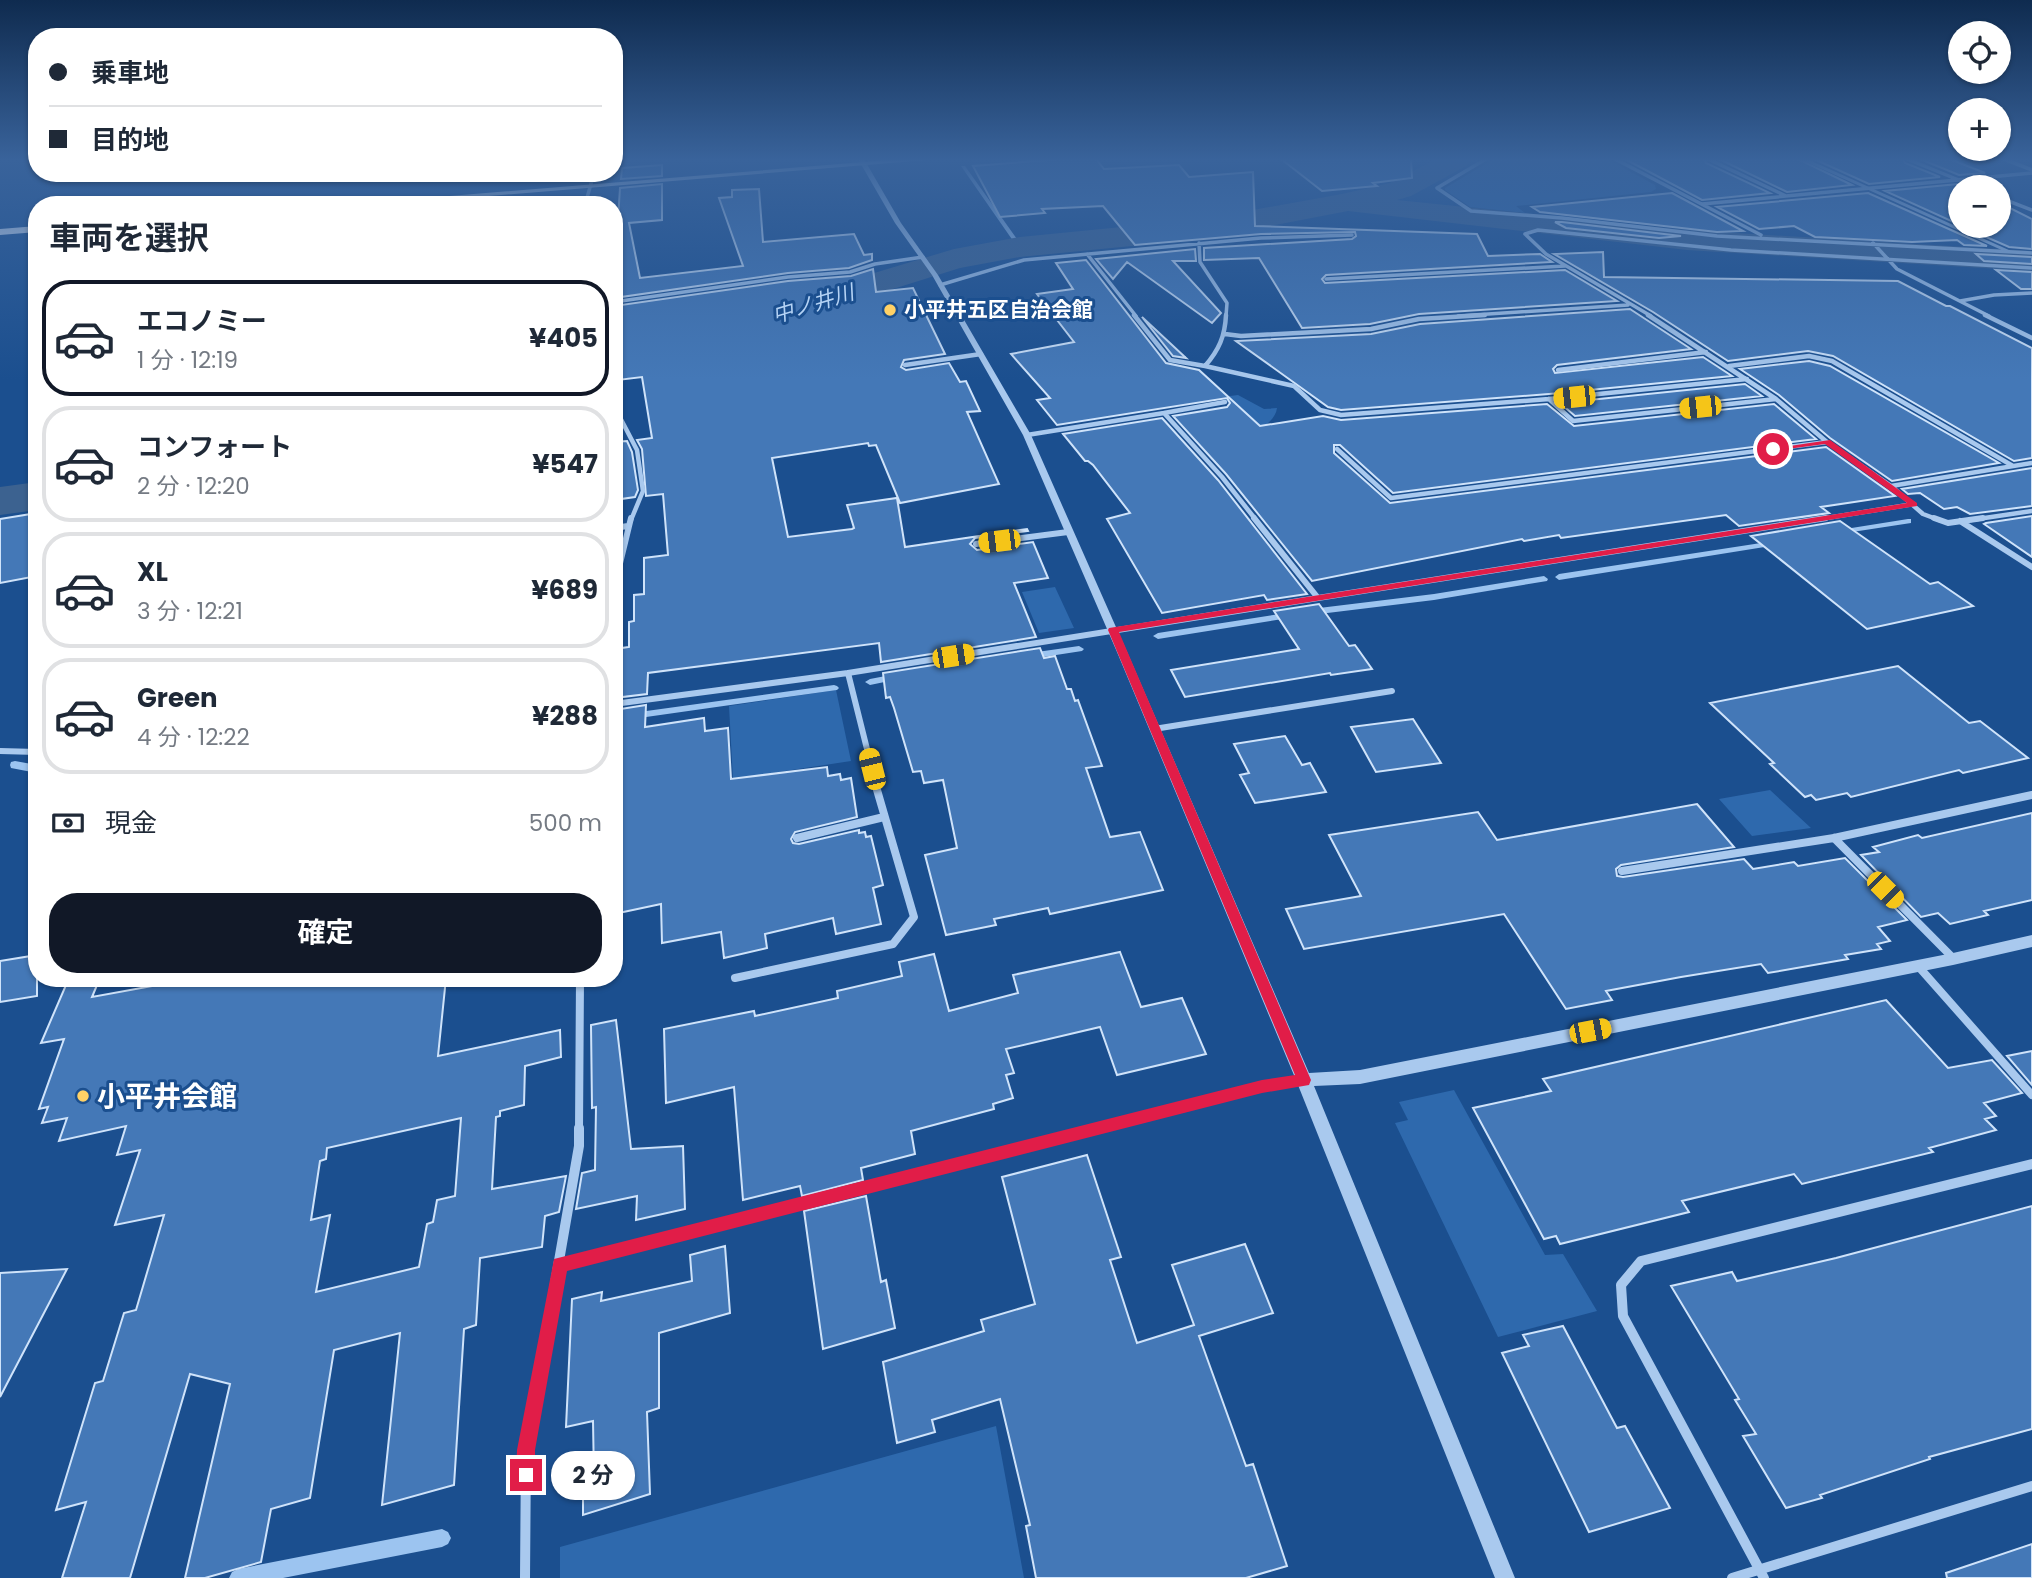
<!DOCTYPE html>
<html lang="ja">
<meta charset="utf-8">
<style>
body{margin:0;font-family:Poppins,"Noto Sans JP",sans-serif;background:#f6f6f7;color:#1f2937;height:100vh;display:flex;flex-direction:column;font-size:26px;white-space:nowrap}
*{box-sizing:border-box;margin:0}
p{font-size:23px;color:#747a83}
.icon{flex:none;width:38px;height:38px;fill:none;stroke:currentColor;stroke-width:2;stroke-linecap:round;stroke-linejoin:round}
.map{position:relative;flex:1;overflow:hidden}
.drawer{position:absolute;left:28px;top:196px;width:595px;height:791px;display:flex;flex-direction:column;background:#fff;border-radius:28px;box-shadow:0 2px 5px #0004}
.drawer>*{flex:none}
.banner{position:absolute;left:28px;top:28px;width:595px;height:154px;border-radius:28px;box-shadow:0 2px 5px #0004;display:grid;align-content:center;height:154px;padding:0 21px;background:#fff}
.tools{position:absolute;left:1948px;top:21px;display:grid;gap:14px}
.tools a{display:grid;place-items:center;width:63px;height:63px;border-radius:50%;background:#fff;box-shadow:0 2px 5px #0004;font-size:35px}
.end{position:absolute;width:32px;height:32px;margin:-16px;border:9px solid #e11d48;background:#fff;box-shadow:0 0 0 4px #fff}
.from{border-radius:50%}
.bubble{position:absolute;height:49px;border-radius:24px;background:#fff;box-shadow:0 2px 5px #0004;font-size:23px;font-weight:700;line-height:49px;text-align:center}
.car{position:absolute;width:21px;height:42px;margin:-21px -10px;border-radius:9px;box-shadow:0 0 5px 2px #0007;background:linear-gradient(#f5c518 24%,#345 0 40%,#f5c518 0 76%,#345 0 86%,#f5c518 0)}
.banner b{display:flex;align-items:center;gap:24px;height:66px;font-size:26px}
.banner b+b{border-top:2px solid #e0e1e3}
.banner i{width:18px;height:18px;background:#1f2937}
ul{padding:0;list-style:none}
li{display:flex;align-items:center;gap:21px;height:116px;margin:0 14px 10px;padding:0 7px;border:4px solid #e0e1e3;border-radius:28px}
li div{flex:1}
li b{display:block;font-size:26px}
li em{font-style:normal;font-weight:700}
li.on{border-color:#111827}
li>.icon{width:63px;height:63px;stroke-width:1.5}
h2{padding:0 21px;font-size:32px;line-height:84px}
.pay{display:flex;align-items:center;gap:18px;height:77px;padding:0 21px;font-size:26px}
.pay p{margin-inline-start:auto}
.cta{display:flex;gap:14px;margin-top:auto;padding:14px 21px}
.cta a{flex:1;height:80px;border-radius:28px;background:#111827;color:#fff;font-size:28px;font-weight:700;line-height:80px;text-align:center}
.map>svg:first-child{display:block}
.green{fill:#2e69ad}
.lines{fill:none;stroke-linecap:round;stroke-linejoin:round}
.stream{fill:#9cc4f0;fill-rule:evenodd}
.river{fill:#3c6290;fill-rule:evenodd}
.building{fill:#4478b7;stroke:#cfe3fa;stroke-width:2;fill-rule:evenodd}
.minor-far4{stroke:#a9c9ee;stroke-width:3.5}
.minor-far3{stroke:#a9c9ee;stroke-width:4.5}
.minor-far2{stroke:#a9c9ee;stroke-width:6}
.minor-far1{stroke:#a9c9ee;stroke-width:8}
.minor{stroke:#a9c9ee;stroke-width:10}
.tertiary{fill:#a9c9ee;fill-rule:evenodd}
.primary{fill:#f0f6ff;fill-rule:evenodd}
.route{fill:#e11d48}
.poi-dot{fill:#ffd166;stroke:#1b4f8f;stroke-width:2.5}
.labels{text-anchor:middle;stroke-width:6;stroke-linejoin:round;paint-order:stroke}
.far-water-label{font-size:21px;font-style:italic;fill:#b5d3f5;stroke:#1b4f8f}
.far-poi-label{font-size:21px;font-weight:bold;fill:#fff;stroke:#1b4f8f;text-anchor:start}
.near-poi-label{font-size:28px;font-weight:bold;fill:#fff;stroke:#1b4f8f;text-anchor:start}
</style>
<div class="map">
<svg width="2032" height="1578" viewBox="0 0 2032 1578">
<rect width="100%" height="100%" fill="#1b4f8f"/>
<path class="green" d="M1494,159H1607L1655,185L1656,189L1651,192L1516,206L1525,213L1470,207L1445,190V188Z
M1238,395L1264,409L1277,408C1276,417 1268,424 1260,429L1222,397Z
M1055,587L1074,628L1039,633L1022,592Z
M836,690L851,761L733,779L729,706Z
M1770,790L1811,828L1752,836L1719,799Z
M1454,1090L1545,1255L1563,1254L1597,1311L1498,1337L1395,1123L1408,1120L1399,1102Z
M996,1426L1024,1578H560V1547Z"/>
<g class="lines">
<path class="stream" d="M961,166H965L1022,246V248H1018Z
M1908,519H1911V523L1839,534L1835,532L1839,530Z
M1774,541L1778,543L1777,545L1559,580L1555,577L1559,574Z
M1544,576L1548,579L1547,581L1434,600L1311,615L1307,612L1311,609L1434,594Z
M1292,612L1295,613V617L1158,639L1153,636L1158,633Z
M1079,646L1084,649L1082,651L1030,659L1025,656L1030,653Z
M896,674L901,677L899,679L870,685L865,682L870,679Z
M834,685L837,686L839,688L837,690L632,719L627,716L632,713Z
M15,761L37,765V773L11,768L10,765L11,762Z
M442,1529L448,1532L451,1538L448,1544L442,1547L283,1578H229L232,1572L238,1569Z"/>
<path class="river" d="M1436,159H1472L1468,165L1411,196L1397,200L1687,230L2032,251V271L1687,250L1348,211L1203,239L1020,257L960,268L794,320L781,317L776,309L781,301L954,249L1020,237L1203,219L1342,194L1390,183Z
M37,482V510L0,515V487Z"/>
</g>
<path class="building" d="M1062,159H1096L1104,169L1179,165L1189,177L1253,172L1255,226L1477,234L1488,256L1540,254L1552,262L1326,275L1322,279L1325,283L1565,270L1617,301L1419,314L1370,324L1302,328L1259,258L1204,260V248L1352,239L1356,236L1355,232L1261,234L1135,245L1103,206L1042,209L1045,213L1000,217L973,166Z
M1281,159H1411L1412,178L1373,183L1377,186L1322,191Z
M1625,159H1704L1706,163L1770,193L1702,200Z
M1719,159H1798L1852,185L1787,192Z
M1814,159H1903L1905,163L1940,177L1869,184Z
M1920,159H1950L1985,173L1959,175Z
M662,165V176L621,179L622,168Z
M662,184V220L629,223L640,278L743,266L719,198L732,197V190L759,189L763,242L854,234L864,255L872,254V260L849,268L788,273L614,298V219H618L620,188Z
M1958,184L1965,187H1960V225L1885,191Z
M1672,193L1743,231L1717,232L1540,212L1532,207Z
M1868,193L1987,246L1964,245L1957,240L1912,242L1815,237L1794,226L1759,229L1717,207Z
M1998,202L2032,219V249L2009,247L1961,226H1998Z
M1555,222H1562L1681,236L1659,238L1566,228Z
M1195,249L1196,261H1173L1221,313L1212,323L1127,262L1113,279L1096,259Z
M1603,252L1604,277L1898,281L1946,306H1950L2032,348V458L2014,461L1833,356L1808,351L1728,361L1653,312L1554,254Z
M1976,254L2032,257V264L1984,261Z
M1086,260L1166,363L1199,370L1260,426L1323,416L1341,420L1547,404L1574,426L1774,404L1816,439L1393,493L1340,445H1334V453L1390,503L1826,447L1895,496L1821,507L1829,513L1739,526L1726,515L1561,538L1559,535L1524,541L1522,539L1312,581L1226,474L1173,416L1227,407L1230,403L1227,398L1057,425L1037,400L1050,398L1011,354L1074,342L1037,294L1073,289L1056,263Z
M873,269L876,292L913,288L945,354L904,360L901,367L906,370L949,363L960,382L966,381L980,411L967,412L999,484L900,503L876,445L869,446L868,443L772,458L788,537L852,529L854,528L847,505L897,498L905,547L1027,529L1028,531L975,538L970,544L977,550L1033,542L1048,578L1014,583L1036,637L881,662L879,643L648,673L647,694L614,698V661H621L622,648L629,647V622L634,621V595L644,594V558L668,555L663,494L646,496L642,449L637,440L652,438L642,377L618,380L614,355V306L788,281L851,276Z
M1996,270L2032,272V289H2021Z
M1630,309L1691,349L1557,365L1553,369L1555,373L1703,357L1732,376L1549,394L1341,410L1328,407L1236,341L1371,334L1420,324Z
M1142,317L1186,358L1173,356Z
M1809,361L1830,366L1999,463L1892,481L1830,438L1779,395L1740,369Z
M1745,384L1762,396L1575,416L1560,403Z
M1162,418L1218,480L1307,594L1267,600L1264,595L1162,613L1107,519L1130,513L1093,465L1088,461H1085L1063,434Z
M627,441L632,452L638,490L635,497L614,500V442Z
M2032,468V506L1970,514L1957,507L1944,509L1920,493L1908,494L1902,489Z
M37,513V576L0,583V519Z
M2032,516V557L1984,524L1986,523Z
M1840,521L1930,584L1938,582L1973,606L1867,629L1751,536Z
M1319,604L1349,646L1355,645L1372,669L1331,675L1330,673L1185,697L1171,670L1299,649L1274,611Z
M1040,648L1044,658L1055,656L1067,689H1071L1075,701L1078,700L1102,766L1086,768L1110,837L1140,832L1163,890L1050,914L1048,908L994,919L996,925L946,935L925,855L957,848L943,780L924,783L921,771L913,772L894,708L890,697L886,698L883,673Z
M1898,666L1969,723L1980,721L2028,758L1963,773L1959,770L1851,797L1847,793L1816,800L1811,795L1805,797L1770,764L1774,763L1710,703Z
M646,705L645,727L704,718L705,731L728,728L731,779L827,767L828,776L840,774L841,780L851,778L857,817L795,832L791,839L793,843L799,844L859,830V833L865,832L866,837L871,836L883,885L873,888L881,924L836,934L833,918L765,934L767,948L724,958L721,932L662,943L661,904L614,914V710Z
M1413,719L1441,763L1376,772L1351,727Z
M1285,736L1302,765L1310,763L1326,792L1255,803L1240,775L1249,773L1234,744Z
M1697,804L1734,847L1621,865L1616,869L1617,876L1623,877L1744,859L1753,869L1794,862L1798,866L1845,858L1907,920L1878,927L1890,941L1877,944L1881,949L1845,955L1848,959L1768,973L1761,964L1681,977L1606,991L1612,1000L1566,1009L1504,914L1304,949L1286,909L1361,896L1329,835L1478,812L1497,840Z
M2032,813V900L1984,911L1988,915L1950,924L1938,913L1921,917L1861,855L1879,852L1873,847L1918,835L1922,838Z
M1120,952L1141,1007L1182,998L1206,1054L1117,1075L1100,1027L1006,1049L1014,1073L1006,1075L1013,1098L993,1104L994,1109L911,1131L915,1154L861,1168L863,1180L802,1196L800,1186L743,1200L734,1087L666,1103L664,1029L754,1011L755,1016L838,998L837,991L902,976L899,962L934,954L949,1011L1018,993L1013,975Z
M37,955V996L0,1002V961Z
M69,978H100L92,997L196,978H446L438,1056L560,1030L561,1057L525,1066L524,1105L500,1111V1116L496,1117L492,1189L566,1176L559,1212L545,1216L542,1247L480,1258L476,1325L464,1329L454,1485L382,1505L400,1333L334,1350L310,1498L271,1509L261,1562L205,1578H185L230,1384L190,1374L130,1578H62L86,1502L56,1510L95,1383L103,1381L124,1313L136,1310L164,1215L115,1225L140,1150L117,1155L126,1126L59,1141L67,1118L42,1123L48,1107L39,1109L64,1039L41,1043ZM461,1118L455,1196L437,1200L433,1222L427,1224L419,1267L316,1292L330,1215L311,1220L320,1161L326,1159L327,1148Z
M1886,1000L1948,1068L1992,1060L2022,1093L1984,1103L1996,1116L1985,1119L1996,1130L1929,1148L1933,1152L1802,1184L1794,1174L1682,1201L1689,1212L1560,1244L1556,1236L1544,1239L1473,1108L1551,1091L1543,1079Z
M616,1020L631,1149L683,1146L685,1209L636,1220L637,1196L576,1209L582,1173L595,1170L596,1107L592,1108L591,1025Z
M2032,1051V1085L2007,1056Z
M1087,1155L1121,1257L1110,1260L1137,1343L1194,1325L1172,1265L1245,1244L1273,1313L1199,1336L1246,1466L1253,1464L1287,1566L1246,1578H1036L1026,1526L1030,1525L1000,1399L932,1420L935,1432L897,1443L883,1362L984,1331L981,1320L1035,1304L1002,1177Z
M866,1196L881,1282L886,1280L895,1328L823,1349L804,1211Z
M2032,1206V1429L1929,1457L1930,1459L1820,1495L1822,1498L1786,1508L1743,1436L1756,1434L1735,1400L1739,1399L1671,1286L1732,1272L1737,1281L1836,1258Z
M725,1246L730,1313L659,1333V1408L647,1412L650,1494L583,1515V1483L594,1479L593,1421L566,1427L572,1299L602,1292L601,1301L692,1281L690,1255Z
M67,1269L0,1397V1273Z
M1563,1326L1617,1428L1625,1426L1670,1508L1589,1532L1502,1353L1529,1346L1523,1335Z
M2032,1544V1578H1947L1946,1573Z"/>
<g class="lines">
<path class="minor-far4" d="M1486,159L1437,188L1471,211L1562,218L1717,236L2032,253
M1615,159L1761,235
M1708,159L1786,196
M1907,159L1976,187
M2004,159L2032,170
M1998,197L2032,210
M1702,204L2032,173
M585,205L594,173
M1525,234L1546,254L1651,316
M1525,234L1538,230L1731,250L2032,268
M1199,243L1200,262L1227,303L1226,316
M1873,243L1897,269L1989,316
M1087,254L1136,316
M1326,279L1565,266
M940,285L1024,260L1261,238L1352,235
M1960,301L1994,295L2032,293
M614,302L788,277L850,272L875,264L923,257
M1458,316L1628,305"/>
<path class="minor-far3" d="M1134,315L1170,360L1205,366C1219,350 1225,336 1226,315
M1648,315L1776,399L1827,442L1891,486L1923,514L1939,520
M1985,315L2032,338
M1225,334L1241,336L1371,329L1419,319L1485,315
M905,365L981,354
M1205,366L1294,386L1320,410L1341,415L1549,399L1747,379
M1729,366L1809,356L1832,361L2013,466
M1558,370L1706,352
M1549,399L1573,421L1776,399
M614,406L637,450L643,491L631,520
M1164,413L1225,402
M1027,435L1164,413L1222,477L1256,520
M1337,449L1391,498L1827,442
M1891,486L2032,463
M1814,520L1914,504
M1971,520L2032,511"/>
<path class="minor-far2" d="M1934,518L1948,523L1983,518
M1960,521L2032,567
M614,528L628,526
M976,544L1068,532
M614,588L631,518
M1318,598L1826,518
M848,673L876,785
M614,704L848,673L1318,598L1254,518
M1154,729L1392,691
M0,751L37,752"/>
<path class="minor-far1" d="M797,838L884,817
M1834,838L1953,958
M1622,871L1834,838L2032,795
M1918,966L2032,1095
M735,978L893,944L914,917L875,783
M579,1130L580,978
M1094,1130L1262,1087L1303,1080"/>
<path class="minor" d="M560,1265L1101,1128
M525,1578L526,1450L579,1146V1128
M1732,1578L2032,1486
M1764,1578L1623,1316L1621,1285L1641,1261L2032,1164"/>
<path class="tertiary" d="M858,159H864L901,223L938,275L1031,435L1127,652L1309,1073L1360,1070L1953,953L2032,935V947L1953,965L1360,1084L1314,1086L1515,1578H1495L1296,1080L1117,652L1023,435L932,275L895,223Z
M1800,159H1807L2011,251L2006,252Z"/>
<path class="primary" d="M900,159H939L380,205H340Z
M37,226V232L0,235V229Z"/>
</g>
<linearGradient id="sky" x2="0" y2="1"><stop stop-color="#0f2b4f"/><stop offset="0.42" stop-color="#39639b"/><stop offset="1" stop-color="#39639b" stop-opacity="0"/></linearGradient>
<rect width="2032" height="380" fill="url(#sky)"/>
<path class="route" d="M1830,440L1917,503V506L1119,632L1311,1080L1309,1085L1262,1093L567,1271L535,1450V1475L532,1482L526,1484L519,1482L516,1475L517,1450L554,1259L1262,1080L1295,1075L1108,630L1109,628L1907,503L1825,444L1773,451L1769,449Z"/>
<g class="poi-dot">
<circle cx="890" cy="310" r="7"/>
<circle cx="83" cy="1096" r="7"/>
</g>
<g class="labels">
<g class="far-water-label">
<text transform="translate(813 304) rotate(-17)" y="7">中ノ井川</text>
</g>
<g class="far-poi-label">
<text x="904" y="317">小平井五区自治会館</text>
</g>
<g class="near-poi-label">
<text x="97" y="1106">小平井会館</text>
</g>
</g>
</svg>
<div class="tools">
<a><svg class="icon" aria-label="locate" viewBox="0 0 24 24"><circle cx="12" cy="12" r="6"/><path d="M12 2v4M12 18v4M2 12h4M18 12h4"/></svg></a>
<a>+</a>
<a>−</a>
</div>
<i class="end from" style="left:1773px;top:449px"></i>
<i class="end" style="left:526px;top:1475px"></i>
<div class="bubble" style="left:551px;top:1451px;width:84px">2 分</div>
<i class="car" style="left:1574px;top:397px;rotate:264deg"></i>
<i class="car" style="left:1700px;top:407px;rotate:264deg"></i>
<i class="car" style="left:999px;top:541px;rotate:263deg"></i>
<i class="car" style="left:953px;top:656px;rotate:81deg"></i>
<i class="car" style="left:872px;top:769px;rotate:346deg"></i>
<i class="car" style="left:1885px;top:890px;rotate:135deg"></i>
<i class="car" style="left:1590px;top:1031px;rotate:79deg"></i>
<div class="banner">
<b><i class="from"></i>乗車地</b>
<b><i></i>目的地</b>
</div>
<section class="drawer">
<h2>車両を選択</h2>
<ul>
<li class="on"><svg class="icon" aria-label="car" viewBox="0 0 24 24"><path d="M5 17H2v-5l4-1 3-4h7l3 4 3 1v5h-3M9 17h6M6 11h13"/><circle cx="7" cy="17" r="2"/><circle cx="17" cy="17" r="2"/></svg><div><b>エコノミー</b><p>1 分 · 12:19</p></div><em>¥405</em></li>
<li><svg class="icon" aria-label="car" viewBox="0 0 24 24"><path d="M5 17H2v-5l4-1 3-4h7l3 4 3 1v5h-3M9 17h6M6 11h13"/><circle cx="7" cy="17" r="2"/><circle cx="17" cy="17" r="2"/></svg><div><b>コンフォート</b><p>2 分 · 12:20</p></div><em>¥547</em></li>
<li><svg class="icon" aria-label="car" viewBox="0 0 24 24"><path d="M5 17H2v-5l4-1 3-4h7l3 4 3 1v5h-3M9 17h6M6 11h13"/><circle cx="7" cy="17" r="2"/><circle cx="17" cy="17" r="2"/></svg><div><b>XL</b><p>3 分 · 12:21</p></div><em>¥689</em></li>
<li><svg class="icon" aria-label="car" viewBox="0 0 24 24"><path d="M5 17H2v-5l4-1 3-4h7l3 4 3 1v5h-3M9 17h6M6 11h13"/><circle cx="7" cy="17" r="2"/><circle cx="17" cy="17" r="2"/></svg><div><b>Green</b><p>4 分 · 12:22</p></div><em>¥288</em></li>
</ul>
<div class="pay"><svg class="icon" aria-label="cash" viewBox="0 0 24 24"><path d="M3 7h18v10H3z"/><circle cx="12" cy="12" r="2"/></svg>現金<p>500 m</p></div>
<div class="cta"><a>確定</a></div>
</section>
</div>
